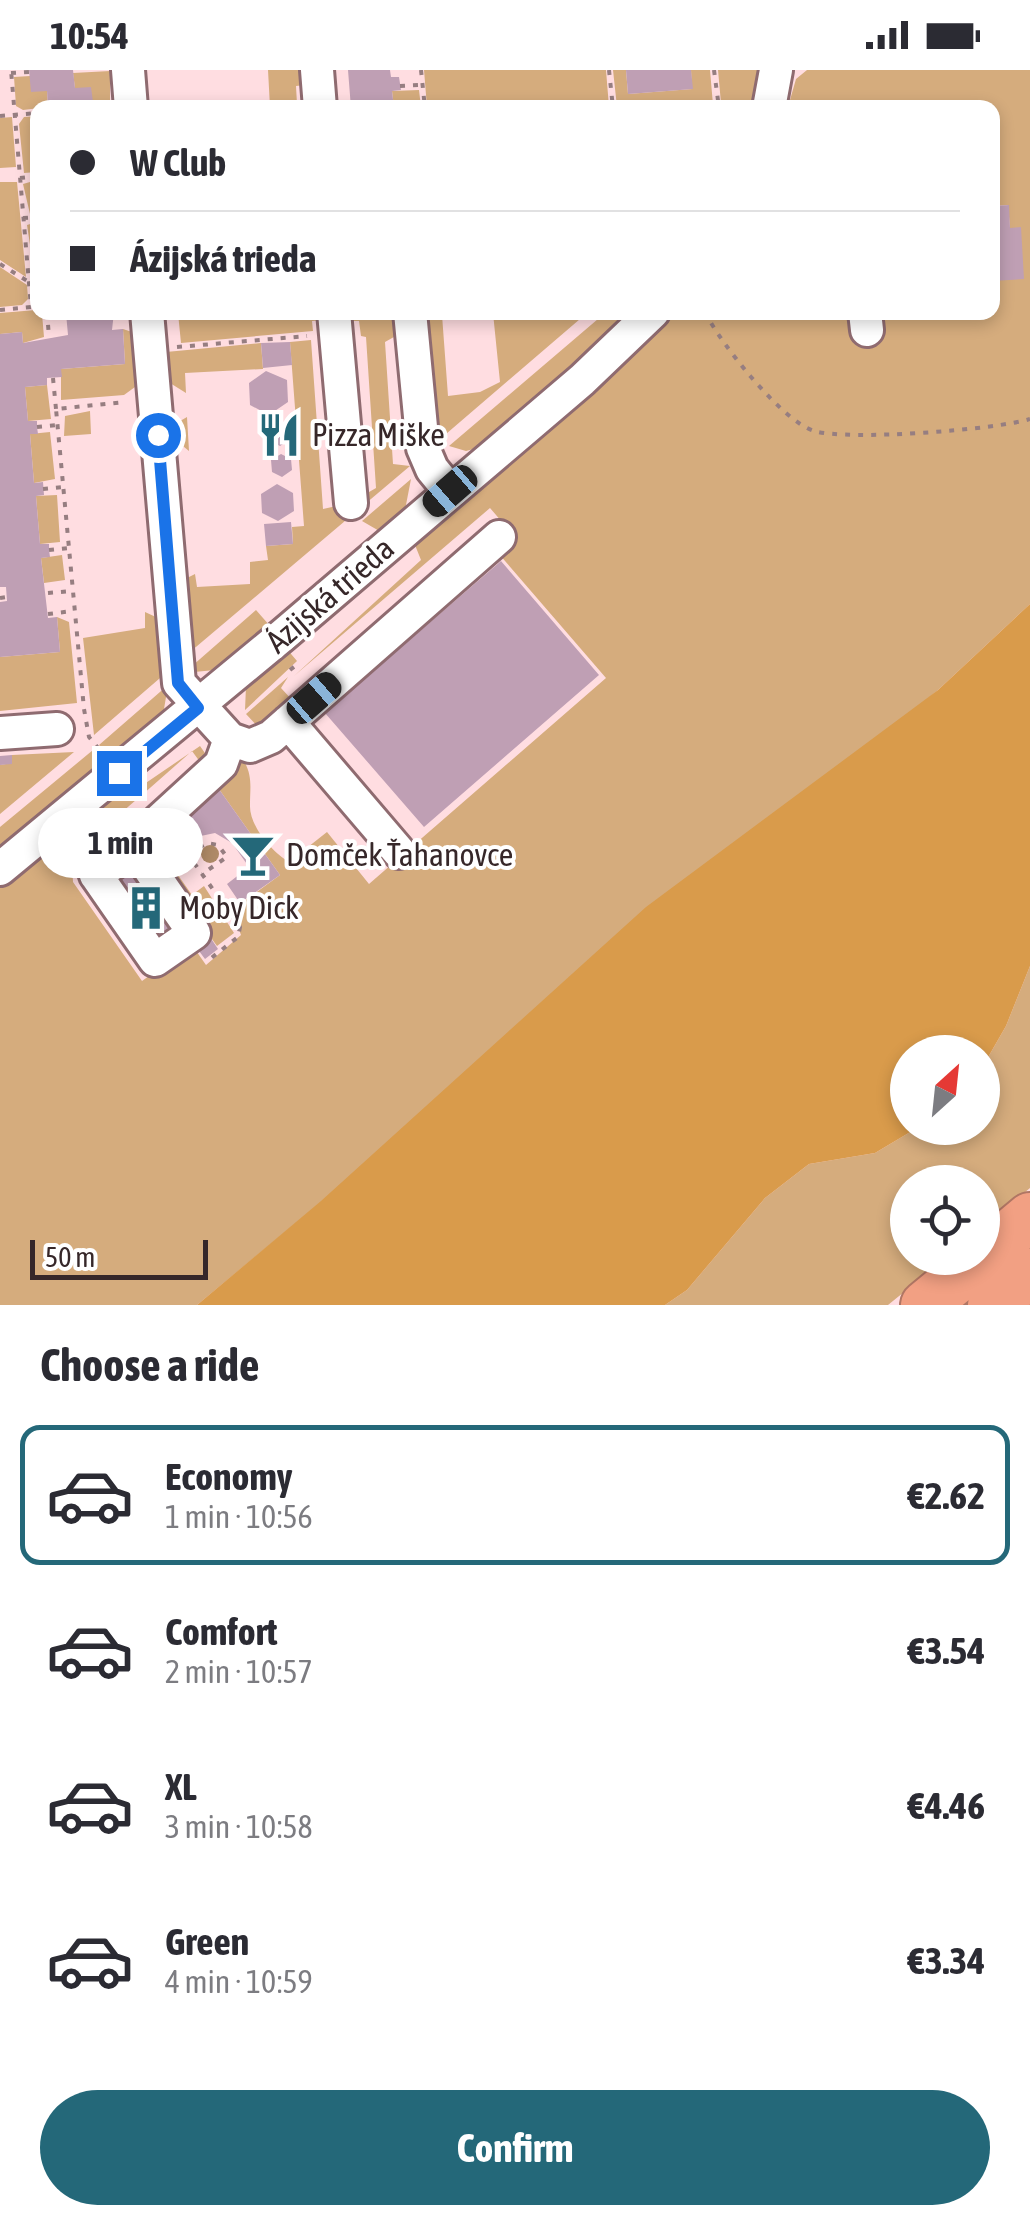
<!DOCTYPE html>
<meta charset="utf-8">
<style>
body{margin:0;font-family:"Asap Condensed",sans-serif;background:#f2f2f3;color:#2b2b33;height:100vh;display:flex;flex-direction:column;font-size:38px;white-space:nowrap}
*{box-sizing:border-box;margin:0}
p{font-size:32px;color:#7c7c81}
.icon{flex:none;width:55px;height:55px;fill:none;stroke:currentColor;stroke-width:2;stroke-linecap:round;stroke-linejoin:round}
.map{position:relative;height:1235px;overflow:hidden}
.side{display:flex;flex-direction:column;background:#fff;flex:1}
.side>*{flex:none}
.top-card{position:absolute;left:30px;top:30px;width:970px;height:220px;border-radius:20px;box-shadow:0 5px 15px #0003;display:grid;align-content:center;height:220px;padding:0 40px;background:#fff}
.needle{width:65px;rotate:27deg}
.fabs{position:absolute;left:890px;top:965px;display:grid;gap:20px}
.fabs a{display:grid;place-items:center;width:110px;height:110px;border-radius:50%;background:#fff;box-shadow:0 5px 15px #0003;font-size:50px}
.scale{position:absolute;left:30px;bottom:25px;width:178px;box-sizing:border-box;padding-left:10px;border:5px solid #362729;border-top:0;font-size:28px;line-height:35px;white-space:nowrap;color:#362729;-webkit-text-stroke:8px #fff;paint-order:stroke}
.end{position:absolute;width:45px;height:45px;margin:-22px;border:12px solid #1a73e8;background:#fff;box-shadow:0 0 0 5px #fff}
.from{border-radius:50%}
.bubble{position:absolute;height:70px;border-radius:35px;background:#fff;box-shadow:0 5px 15px #0003;font-size:32px;font-weight:700;line-height:70px;text-align:center}
.car{position:absolute;width:30px;height:60px;margin:-30px -15px;border-radius:12px;box-shadow:0 0 8px 2px #0007;background:linear-gradient(#222 24%,#8ab4d8 0 40%,#222 0 76%,#8ab4d8 0 86%,#222 0)}
.top-card b{display:flex;align-items:center;gap:35px;height:95px;font-size:38px}
.top-card b+b{border-top:2px solid #e1e1e2}
.top-card i{width:25px;height:25px;background:#2b2b33}
ul{padding:0;list-style:none}
li{display:flex;align-items:center;gap:30px;height:140px;margin:0 20px 15px;padding:0 20px;border:5px solid transparent;border-radius:20px}
li div{flex:1}
li b{display:block;font-size:38px}
li em{font-style:normal;font-weight:700}
li.active{border-color:#246879}
li>.icon{width:90px;height:90px;stroke-width:1.5}
h2{padding:0 40px;font-size:45px;line-height:120px}
.action{display:flex;gap:20px;margin-top:auto;padding:20px 40px}
.action a{flex:1;height:115px;border-radius:60px;background:#246879;color:#fff;font-size:40px;font-weight:700;line-height:115px;text-align:center}
.status{display:flex;justify-content:space-between;align-items:center;height:70px;padding:0 50px;background:#fff;direction:ltr}
.status svg{height:28px;fill:currentColor}
.map>svg:first-child{display:block}
.green{fill:#d5ac7d}
.forest{fill:#d99b4b}
.building{fill:#bf9fb4}
.lines{fill:none;stroke-linecap:round;stroke-linejoin:round}
.minor-casing{stroke:#8f6b70;stroke-width:38}
.highway-casing{stroke:#b07664;stroke-width:52}
.path{stroke:#967e81;stroke-width:4;stroke-dasharray:5 8;stroke-linecap:butt}
.minor{stroke:#fff;stroke-width:32}
.highway{stroke:#f2a083;stroke-width:48}
.tree{fill:#af8a67}
.route{stroke:#1a73e8;stroke-width:12}
.labels{text-anchor:middle;stroke-width:8;stroke-linejoin:round;paint-order:stroke}
.poi-label{font-size:32px;fill:#362729;stroke:#fff;text-anchor:start}
.street-label{font-size:32px;fill:#362729;stroke:#fff}
</style>
<div class="status"><b>10:54</b><svg viewBox="0 0 49 12"><path d="M0 12V9h3v3zM5 12V6h3v6zM10 12V3h3v9zM15 12V0h3v12zM26 1h20v11H26zM47 4h2v5h-2z"/></svg></div>
<div class="map">
<svg width="1030" height="1235" viewBox="0 0 1030 1235">
<rect width="100%" height="100%" fill="#ffdde1"/>
<path class="green" d="M268,0H304L305,15L296,16L297,34L306,37H270Z
M424,0H606L609,37H427Z
M613,0H626L628,24L692,19L691,0H710L713,35L617,37Z
M718,0H759L752,36L721,33Z
M807,0H1030V534L938,620L197,1235H0V817L57,773L70,778L65,784L72,794L73,812L142,911L192,875L206,895L241,865L232,840L280,805L216,715L231,690L243,689C253,706 250,717 250,735C249,756 273,783 289,792L327,762L369,814L606,608L499,484L515,467L490,438L294,606L421,490L413,470L615,299L673,243L992,242L993,211L1021,158H1010L1008,135L993,136L992,38L788,37L796,9Z
M110,1V31L93,32L75,18L73,3Z
M30,6L47,21L48,37L23,40L16,36L14,7Z
M419,20L421,37H394L392,21Z
M37,46V102L24,103L19,54L24,47Z
M12,47L16,97L0,98V48Z
M37,110V143L30,144L23,114Z
M0,112H17L26,207L0,190Z
M37,152L38,207H35L27,155Z
M0,197L27,215L28,229L22,235L0,237Z
M36,240L42,244L44,267L23,273L22,262L0,264V243Z
M178,243H325L326,250L312,251L313,261L181,273Z
M351,243H393L401,263L385,272L393,394L410,396L190,582L189,507L195,504L197,517L250,514V492L268,490L266,476L293,474L292,457L304,456L290,272L311,270L323,439L350,433L376,418L366,267L361,266L359,251H348Z
M425,243H449L442,245L448,326L480,322L500,312L493,243H587L439,370Z
M605,243H633L481,377L466,381L449,376Z
M123,259L132,262L135,317L124,325L61,330V299L125,294Z
M261,273L263,299L185,303L186,323L170,313L166,282Z
M47,315L51,349L28,351L25,317Z
M90,341L91,364L64,366L65,346Z
M187,347L189,381L173,368L175,354Z
M50,362L55,409L34,413L30,364Z
M411,409L405,440L381,462L362,451Z
M57,425L60,472L40,474L36,426Z
M62,485L65,510L44,513L41,488Z
M256,540L270,556L215,600L194,602L192,596Z
M145,542L158,548L167,602L94,665L83,568L145,558Z
M57,547L69,552L77,633L0,641V587L60,582Z
M286,578L297,591L245,640L246,616Z
M288,607L281,618L293,631L258,657L246,644Z
M168,615L163,645L112,691L99,675Z
M200,676L207,686L203,696L192,681L142,725L137,719Z
M93,680L106,696L0,782V757Z
M74,682L0,744V695L12,693V685Z
M129,722L136,730L92,768C83,742 107,730 129,722Z
M163,758L178,779L166,788L192,825L204,816L234,863L217,876L151,785Z
M1030,896V1118L983,1157L982,1112H908V1188H946L888,1235H665L687,1220L765,1128L809,1094L875,1083L917,1058H982L983,996L1006,956Z"/>
<path class="forest" d="M1030,534V896L1006,956L983,996L982,982H908V1058H917L875,1083L809,1094L765,1128L687,1220L665,1235H197L321,1131L646,837L938,620Z"/>
<path class="building" d="M29,0H73L75,18L91,17L93,32L99,31V38H48L47,21L31,22Z
M348,0H390L391,7H399L401,20L392,21L394,38H351Z
M626,0H691L693,19L628,24Z
M1009,135L1010,158L1021,157L1024,209L992,211V136Z
M114,242L112,260L123,259L125,294L61,299L62,307L47,308V315L25,317L28,351H37V357L38,364H30L34,413L43,412L44,425L36,426L40,474H49V480L50,487L41,488L48,548L57,547L60,582L0,587V532L7,531L6,517H0V264L22,262L23,273L68,265L66,243Z
M290,272L292,295L263,298L261,273Z
M266,301L287,310L288,332L269,345L250,335L249,313Z
M279,354L289,359V370L280,376L270,371L269,360Z
M281,384L291,389L292,400L282,407L272,402L271,390Z
M277,414L293,423L294,441L278,451L262,443L261,424Z
M291,452L293,474L266,476L264,454Z
M501,491L599,605L424,757L325,643Z
M12,685V694L0,695V686Z
M216,715L280,805L240,833L227,814L249,797L232,773L215,763L191,768L178,749Z
M135,795L183,863L158,881L110,813Z
M210,867L218,879L205,889L196,877Z"/>
<g class="lines">
<g class="minor-casing">
<path id="minor" d="M128,0L131,38
M317,0L320,38
M769,38L776,0
M147,242L179,613L230,669L250,676L271,667L499,467
M334,242L351,433
M410,242L423,378L432,399L450,421
M865,242L867,260
M288,652L399,782
M0,663L57,659
M64,749L88,780L96,805
M150,759L221,694L230,669
M135,778L194,863L155,890L96,805Z
M0,799L283,565L582,310L653,242"/>
</g>
<g class="highway-casing">
<path id="highway" d="M982,1187L1030,1147
M925,1235L982,1188
M992,1235L1030,1203"/>
</g>
<path class="path" d="M421,0L425,38
M609,0L613,38
M714,0L719,38
M11,3L29,2
M400,16L420,15
M0,46L38,43
M20,108L38,106
M23,148L38,147
M0,194L29,212L38,211
M0,240L31,237L11,0
M47,242L49,267
M705,242C720,273 782,351 814,361C849,371 994,360 1030,349
M177,277L307,266
M53,308L56,339
M37,357L57,355
M43,419L63,417
M49,480L69,478
M48,523L73,521
M0,528L7,527
M48,544L73,541
M290,600L299,593
M99,679L89,667L84,639L56,339L125,332
M179,772L240,857L238,867L210,889
M188,784L207,773L218,775L227,787L202,804"/>
<use href="#minor" class="minor"/>
<use href="#highway" class="highway"/>
</g>
<circle class="tree" cx="210" cy="784" r="9"/>
<g class="lines">
<path class="route" d="M119,703L198,638L178,613L158,365"/>
</g>
<defs>
<g id="restaurant-bare" transform="scale(3.45)"><path d="M-5-6h1v4h1v-4h1v4h1v-4h1v5L-1.5 .5V6h-2V.5L-5-1ZM5-6V6H3V1.5H1.5Q1.5-4 5-6Z" fill="#246879" stroke="#fff" stroke-width="2.5" paint-order="stroke"/></g>
<g id="bar-bare" transform="scale(3.45)"><path d="M-6-5H6L.8 .8V4.5H3.5V6h-7V4.5H-.8V.8Z" fill="#246879" stroke="#fff" stroke-width="2.5" paint-order="stroke"/></g>
<g id="building-bare" transform="scale(3.45)"><path d="M-4-6H4V6H1V3H-1V6H-4ZM-2.5-4.3h1.7v1.8h-1.7ZM.8-4.3h1.7v1.8H.8ZM-2.5-1h1.7V.8h-1.7ZM.8-1h1.7V.8H.8Z" fill="#246879" stroke="#fff" stroke-width="2.5" paint-order="stroke"/></g>
</defs>
<g fill-rule="evenodd">
<use href="#restaurant-bare" x="279" y="365"/>
<use href="#bar-bare" x="253" y="785"/>
<use href="#building-bare" x="146" y="838"/>
</g>
<g class="labels">
<g class="poi-label">
<text x="312" y="376">Pizza Miške</text>
<text x="286" y="796">Domček Ťahanovce</text>
<text x="179" y="849">Moby Dick</text>
</g>
<g class="street-label">
<text transform="translate(330 525) rotate(-41)" y="11">Ázijská trieda</text>
</g>
</g>
</svg>
<div class="fabs">
<a><svg class="needle" viewBox="-14 -14 28 28"><path d="M0-13l5 13h-10z" fill="#e53935"/><path d="M0 13l5-13h-10z" fill="#7c7c81"/></svg></a>
<a><svg class="icon" aria-label="locate" viewBox="0 0 24 24"><circle cx="12" cy="12" r="6"/><path d="M12 2v4M12 18v4M2 12h4M18 12h4"/></svg></a>
</div>
<div class="scale">50 m</div>
<i class="end from" style="left:158px;top:365px"></i>
<i class="end" style="left:119px;top:703px"></i>
<div class="bubble" style="left:38px;top:738px;width:165px">1 min</div>
<i class="car" style="left:450px;top:421px;rotate:229deg"></i>
<i class="car" style="left:314px;top:628px;rotate:49deg"></i>
<div class="top-card">
<b><i class="from"></i>W Club</b>
<b><i></i>Ázijská trieda</b>
</div>
</div>
<section class="side">
<h2>Choose a ride</h2>
<ul>
<li class="active"><svg class="icon" aria-label="car" viewBox="0 0 24 24"><path d="M5 17H2v-5l4-1 3-4h7l3 4 3 1v5h-3M9 17h6M6 11h13"/><circle cx="7" cy="17" r="2"/><circle cx="17" cy="17" r="2"/></svg><div><b>Economy</b><p>1 min · 10:56</p></div><em>€2.62</em></li>
<li><svg class="icon" aria-label="car" viewBox="0 0 24 24"><path d="M5 17H2v-5l4-1 3-4h7l3 4 3 1v5h-3M9 17h6M6 11h13"/><circle cx="7" cy="17" r="2"/><circle cx="17" cy="17" r="2"/></svg><div><b>Comfort</b><p>2 min · 10:57</p></div><em>€3.54</em></li>
<li><svg class="icon" aria-label="car" viewBox="0 0 24 24"><path d="M5 17H2v-5l4-1 3-4h7l3 4 3 1v5h-3M9 17h6M6 11h13"/><circle cx="7" cy="17" r="2"/><circle cx="17" cy="17" r="2"/></svg><div><b>XL</b><p>3 min · 10:58</p></div><em>€4.46</em></li>
<li><svg class="icon" aria-label="car" viewBox="0 0 24 24"><path d="M5 17H2v-5l4-1 3-4h7l3 4 3 1v5h-3M9 17h6M6 11h13"/><circle cx="7" cy="17" r="2"/><circle cx="17" cy="17" r="2"/></svg><div><b>Green</b><p>4 min · 10:59</p></div><em>€3.34</em></li>
</ul>
<div class="action"><a>Confirm</a></div>
</section>
